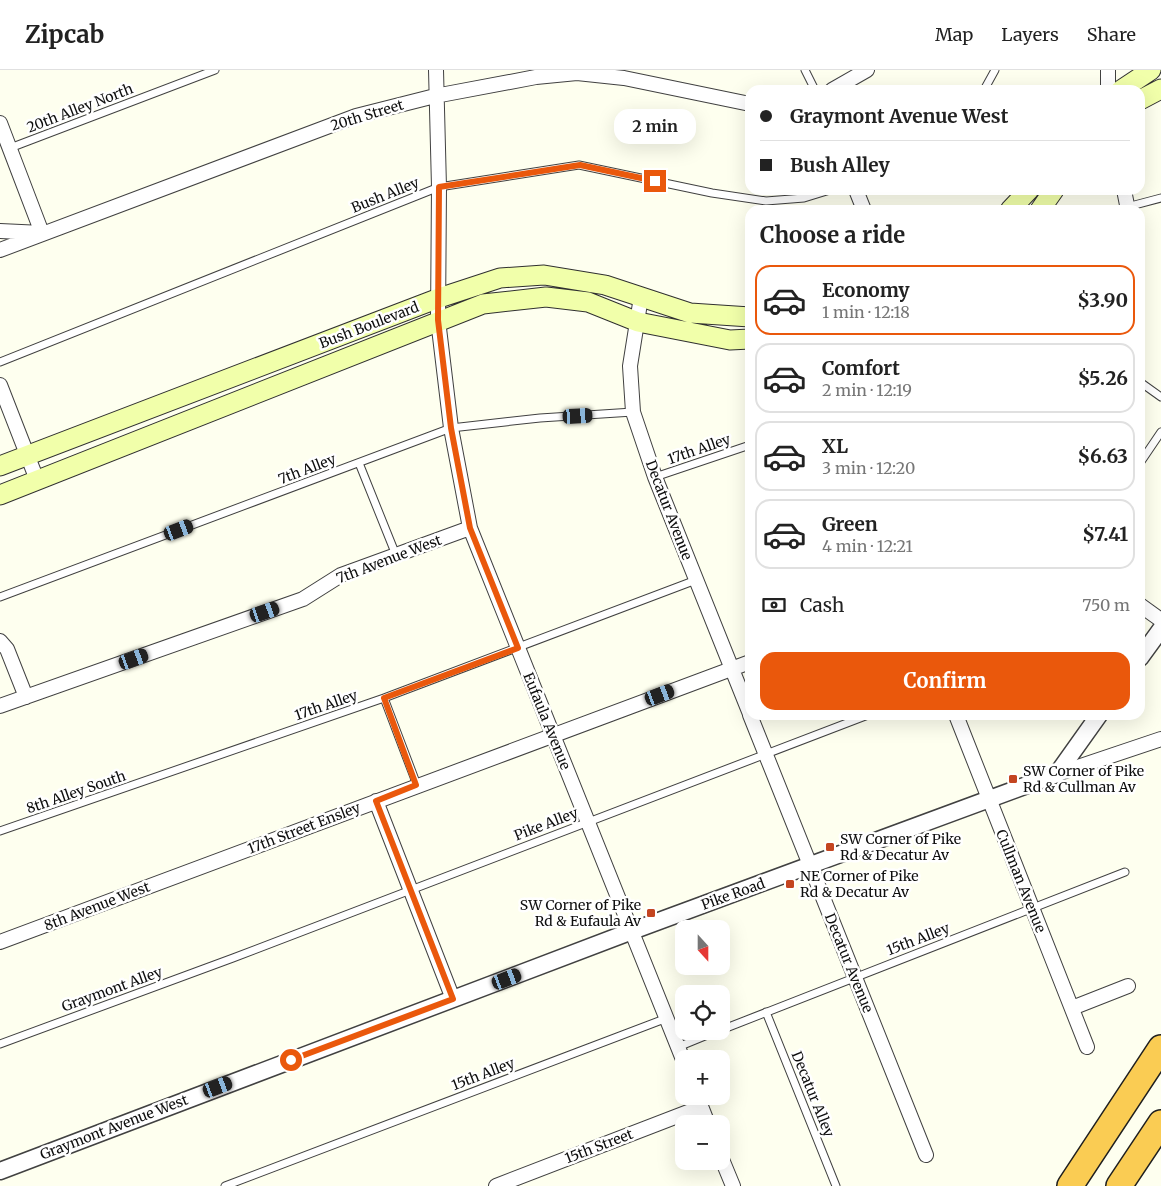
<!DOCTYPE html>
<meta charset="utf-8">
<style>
body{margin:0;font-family:Merriweather,serif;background:#f2f2f2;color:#222;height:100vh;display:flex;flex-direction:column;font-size:19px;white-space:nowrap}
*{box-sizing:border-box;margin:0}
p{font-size:16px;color:#767676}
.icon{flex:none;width:28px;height:28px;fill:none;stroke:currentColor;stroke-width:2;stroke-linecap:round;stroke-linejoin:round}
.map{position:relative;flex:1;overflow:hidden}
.details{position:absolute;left:745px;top:135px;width:400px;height:515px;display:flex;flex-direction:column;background:#fff;border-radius:15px;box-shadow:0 5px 20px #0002}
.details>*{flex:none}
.hud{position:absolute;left:745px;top:15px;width:400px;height:110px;border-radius:15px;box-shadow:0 5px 20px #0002;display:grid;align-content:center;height:110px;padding:0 15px;background:#fff}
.needle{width:32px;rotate:159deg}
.fabs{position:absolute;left:675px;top:850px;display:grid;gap:10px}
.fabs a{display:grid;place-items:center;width:55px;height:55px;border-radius:10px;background:#fff;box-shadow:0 5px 20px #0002;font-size:25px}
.end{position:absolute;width:22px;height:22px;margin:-11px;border:6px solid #ea580c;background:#fff;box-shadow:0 0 0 2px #fff}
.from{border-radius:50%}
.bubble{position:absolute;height:35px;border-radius:15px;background:#fff;box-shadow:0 5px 20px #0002;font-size:16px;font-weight:700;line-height:35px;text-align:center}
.car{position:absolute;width:15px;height:30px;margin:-15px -8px;border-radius:6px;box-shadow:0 0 4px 1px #0007;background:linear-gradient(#222 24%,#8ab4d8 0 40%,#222 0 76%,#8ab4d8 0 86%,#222 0)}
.hud b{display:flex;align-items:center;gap:18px;height:48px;font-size:19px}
.hud b+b{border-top:1px solid #e0e0e0}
.hud i{width:12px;height:12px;background:#222}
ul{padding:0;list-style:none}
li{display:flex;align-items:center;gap:15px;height:70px;margin:0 10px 8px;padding:0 5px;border:2px solid #e0e0e0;border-radius:15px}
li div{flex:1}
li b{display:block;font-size:19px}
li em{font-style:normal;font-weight:700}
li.current{border-color:#ea580c}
li>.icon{width:45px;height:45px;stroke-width:1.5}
h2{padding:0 15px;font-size:22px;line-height:60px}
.pay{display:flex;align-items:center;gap:12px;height:55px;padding:0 15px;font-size:19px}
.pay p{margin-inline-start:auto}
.button{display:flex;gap:10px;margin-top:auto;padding:10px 15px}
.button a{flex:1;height:58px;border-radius:15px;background:#ea580c;color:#fff;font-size:20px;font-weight:700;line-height:58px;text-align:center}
header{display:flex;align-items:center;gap:30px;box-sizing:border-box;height:70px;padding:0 25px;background:#fff;border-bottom:1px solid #e0e0e0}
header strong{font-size:24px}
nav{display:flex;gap:28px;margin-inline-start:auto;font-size:18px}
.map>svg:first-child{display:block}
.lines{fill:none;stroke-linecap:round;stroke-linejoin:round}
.service-casing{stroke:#414141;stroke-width:9}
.minor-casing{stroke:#414141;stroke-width:16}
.tertiary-casing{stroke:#414141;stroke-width:19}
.secondary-casing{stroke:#303030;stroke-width:21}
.motorway-casing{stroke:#1f1f1f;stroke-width:28}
.service{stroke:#fff;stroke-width:7}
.minor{stroke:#fff;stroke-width:14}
.tertiary{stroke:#fff;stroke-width:16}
.secondary{stroke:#f1ffaa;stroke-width:19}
.motorway{stroke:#facc53;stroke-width:25}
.route{stroke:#ea580c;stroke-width:6}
.poi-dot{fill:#c44520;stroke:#fff;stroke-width:2}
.labels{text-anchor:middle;stroke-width:5;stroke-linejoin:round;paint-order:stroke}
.street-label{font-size:14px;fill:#0e0e0e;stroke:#fff}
.poi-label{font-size:14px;fill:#0e0e0e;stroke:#fff;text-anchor:start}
</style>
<header>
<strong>Zipcab</strong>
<nav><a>Map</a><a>Layers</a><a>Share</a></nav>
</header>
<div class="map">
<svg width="1161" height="1116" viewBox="0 0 1161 1116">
<rect width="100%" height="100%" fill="#feffef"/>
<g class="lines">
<g class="service-casing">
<path id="service" d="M805,0L815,20
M984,20L995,0
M10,78L215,0
M1127,137L1161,128
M0,292L439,117L579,95L712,123L766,131L804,128L830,120
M1140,312L1161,327
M359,393L396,485
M1140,393L1161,362
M655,407L750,375
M0,527L451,358L540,348L633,342
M384,628L417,715
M0,761L384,628L696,510
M766,942L836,1116
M721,960L1125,802
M0,974L233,888L868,645
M678,977L717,961
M225,1116L667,948"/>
</g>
<g class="minor-casing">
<path id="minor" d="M436,0L439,117L438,250L451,358L470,458L684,992
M832,20L867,0
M1108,20V0
M0,53L42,163L0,161
M856,120L864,140
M1124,120L1128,140
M0,180L356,46L435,26L536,7L577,3L624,8L750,34
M641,227L630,296L633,342L655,407L750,644
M0,315L37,410
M1140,535L1161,550
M0,571L7,579L26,627
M0,636L303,529L341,505L470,458
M750,645L926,1085
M956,645L1087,977
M1057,704L1161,669
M376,731L453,929
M0,872L750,592
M1072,938L1128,916
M697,1026L708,1054
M721,1087L733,1116
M496,1116L701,1037"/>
</g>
<g class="tertiary-casing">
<path id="tertiary" d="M1140,588L1161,559
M0,1101L632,861L1057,704L1099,645"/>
</g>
<g class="secondary-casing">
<path id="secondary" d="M1121,20L1151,0
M1140,30L1161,19
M1010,140L1029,120
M1040,140L1054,120
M0,396L439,228L500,208L544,205L605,215L690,243L750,247
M0,425L483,234L546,227L588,232L638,252L730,270L750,269"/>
</g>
<g class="motorway-casing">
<path id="motorway" d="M1070,1116L1161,978
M1119,1116L1161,1053"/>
</g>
<use href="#service" class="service"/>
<use href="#minor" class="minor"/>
<use href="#tertiary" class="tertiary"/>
<use href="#secondary" class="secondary"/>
<use href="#motorway" class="motorway"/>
</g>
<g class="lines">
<path class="route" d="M291,990L453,929L376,731L416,715L384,628L518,578L470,458L451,358L438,250L439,117L580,95L655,111"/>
</g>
<g class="poi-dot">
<rect x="1008" y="704" width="10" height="10" rx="2.5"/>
<rect x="825" y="772" width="10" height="10" rx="2.5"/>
<rect x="785" y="809" width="10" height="10" rx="2.5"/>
<rect x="646" y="838" width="10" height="10" rx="2.5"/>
</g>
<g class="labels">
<g class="street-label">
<text transform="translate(80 38) rotate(-21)" y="5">20th Alley North</text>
<text transform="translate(367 45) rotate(-17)" y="5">20th Street</text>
<text transform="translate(385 125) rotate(-22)" y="5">Bush Alley</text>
<text transform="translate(369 255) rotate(-21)" y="5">Bush Boulevard</text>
<text transform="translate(699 379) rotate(-19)" y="5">17th Alley</text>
<text transform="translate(307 399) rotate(-21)" y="5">7th Alley</text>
<text transform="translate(669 440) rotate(69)" y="5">Decatur Avenue</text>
<text transform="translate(389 489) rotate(-21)" y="5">7th Avenue West</text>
<text transform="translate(326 635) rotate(-19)" y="5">17th Alley</text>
<text transform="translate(547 651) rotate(68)" y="5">Eufaula Avenue</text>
<text transform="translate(76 722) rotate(-19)" y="5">8th Alley South</text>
<text transform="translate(546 754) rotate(-21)" y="5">Pike Alley</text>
<text transform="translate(304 758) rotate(-21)" y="5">17th Street Ensley</text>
<text transform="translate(1021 811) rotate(68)" y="5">Cullman Avenue</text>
<text transform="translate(733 824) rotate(-20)" y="5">Pike Road</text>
<text transform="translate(97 836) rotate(-21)" y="5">8th Avenue West</text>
<text transform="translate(918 869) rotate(-21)" y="5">15th Alley</text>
<text transform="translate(849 893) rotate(68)" y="5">Decatur Avenue</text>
<text transform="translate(112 919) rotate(-20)" y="5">Graymont Alley</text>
<text transform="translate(483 1004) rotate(-21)" y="5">15th Alley</text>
<text transform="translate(813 1024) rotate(68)" y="5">Decatur Alley</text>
<text transform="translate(114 1057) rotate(-21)" y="5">Graymont Avenue West</text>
<text transform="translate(599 1076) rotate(-21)" y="5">15th Street</text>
</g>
<g class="poi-label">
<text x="1023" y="706">SW Corner of Pike<tspan x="1023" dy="16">Rd &amp; Cullman Av</tspan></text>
<text x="840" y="774">SW Corner of Pike<tspan x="840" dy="16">Rd &amp; Decatur Av</tspan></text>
<text x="800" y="811">NE Corner of Pike<tspan x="800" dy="16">Rd &amp; Decatur Av</tspan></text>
<text x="641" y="840" text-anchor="end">SW Corner of Pike<tspan x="641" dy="16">Rd &amp; Eufaula Av</tspan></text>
</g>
</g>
</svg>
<div class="fabs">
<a><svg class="needle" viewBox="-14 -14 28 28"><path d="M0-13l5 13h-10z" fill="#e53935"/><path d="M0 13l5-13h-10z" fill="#767676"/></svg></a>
<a><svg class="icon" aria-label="locate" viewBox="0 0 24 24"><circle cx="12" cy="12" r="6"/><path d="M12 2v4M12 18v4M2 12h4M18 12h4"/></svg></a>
<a>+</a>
<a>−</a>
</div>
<i class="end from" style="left:291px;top:990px"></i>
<i class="end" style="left:655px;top:111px"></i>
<div class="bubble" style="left:614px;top:39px;width:82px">2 min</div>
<i class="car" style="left:578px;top:346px;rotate:87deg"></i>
<i class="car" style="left:179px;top:460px;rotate:69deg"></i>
<i class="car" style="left:265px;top:542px;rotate:71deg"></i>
<i class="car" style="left:134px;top:589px;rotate:70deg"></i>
<i class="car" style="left:660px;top:625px;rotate:69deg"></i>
<i class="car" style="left:507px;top:909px;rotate:69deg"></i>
<i class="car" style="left:218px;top:1017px;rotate:69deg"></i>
<div class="hud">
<b><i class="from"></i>Graymont Avenue West</b>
<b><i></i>Bush Alley</b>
</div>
<section class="details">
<h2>Choose a ride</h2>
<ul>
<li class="current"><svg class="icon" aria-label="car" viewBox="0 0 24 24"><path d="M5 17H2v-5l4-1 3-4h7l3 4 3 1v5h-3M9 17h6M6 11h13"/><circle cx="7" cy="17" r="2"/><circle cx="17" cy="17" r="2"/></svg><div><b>Economy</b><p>1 min · 12:18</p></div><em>$3.90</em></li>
<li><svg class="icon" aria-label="car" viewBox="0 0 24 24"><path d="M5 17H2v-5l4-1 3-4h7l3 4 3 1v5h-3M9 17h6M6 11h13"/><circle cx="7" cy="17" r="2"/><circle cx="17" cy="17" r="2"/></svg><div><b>Comfort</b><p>2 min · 12:19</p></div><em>$5.26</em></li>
<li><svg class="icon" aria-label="car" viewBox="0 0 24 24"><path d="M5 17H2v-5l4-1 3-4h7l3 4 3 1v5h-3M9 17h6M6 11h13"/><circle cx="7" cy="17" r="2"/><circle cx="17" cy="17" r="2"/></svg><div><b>XL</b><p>3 min · 12:20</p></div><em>$6.63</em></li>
<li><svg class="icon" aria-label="car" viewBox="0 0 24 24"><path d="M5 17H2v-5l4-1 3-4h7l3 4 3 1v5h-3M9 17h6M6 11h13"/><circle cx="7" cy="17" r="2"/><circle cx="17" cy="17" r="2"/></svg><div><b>Green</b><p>4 min · 12:21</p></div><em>$7.41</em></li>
</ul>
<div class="pay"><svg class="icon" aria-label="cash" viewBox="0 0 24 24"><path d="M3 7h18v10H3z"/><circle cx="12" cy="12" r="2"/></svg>Cash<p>750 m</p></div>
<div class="button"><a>Confirm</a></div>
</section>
</div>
